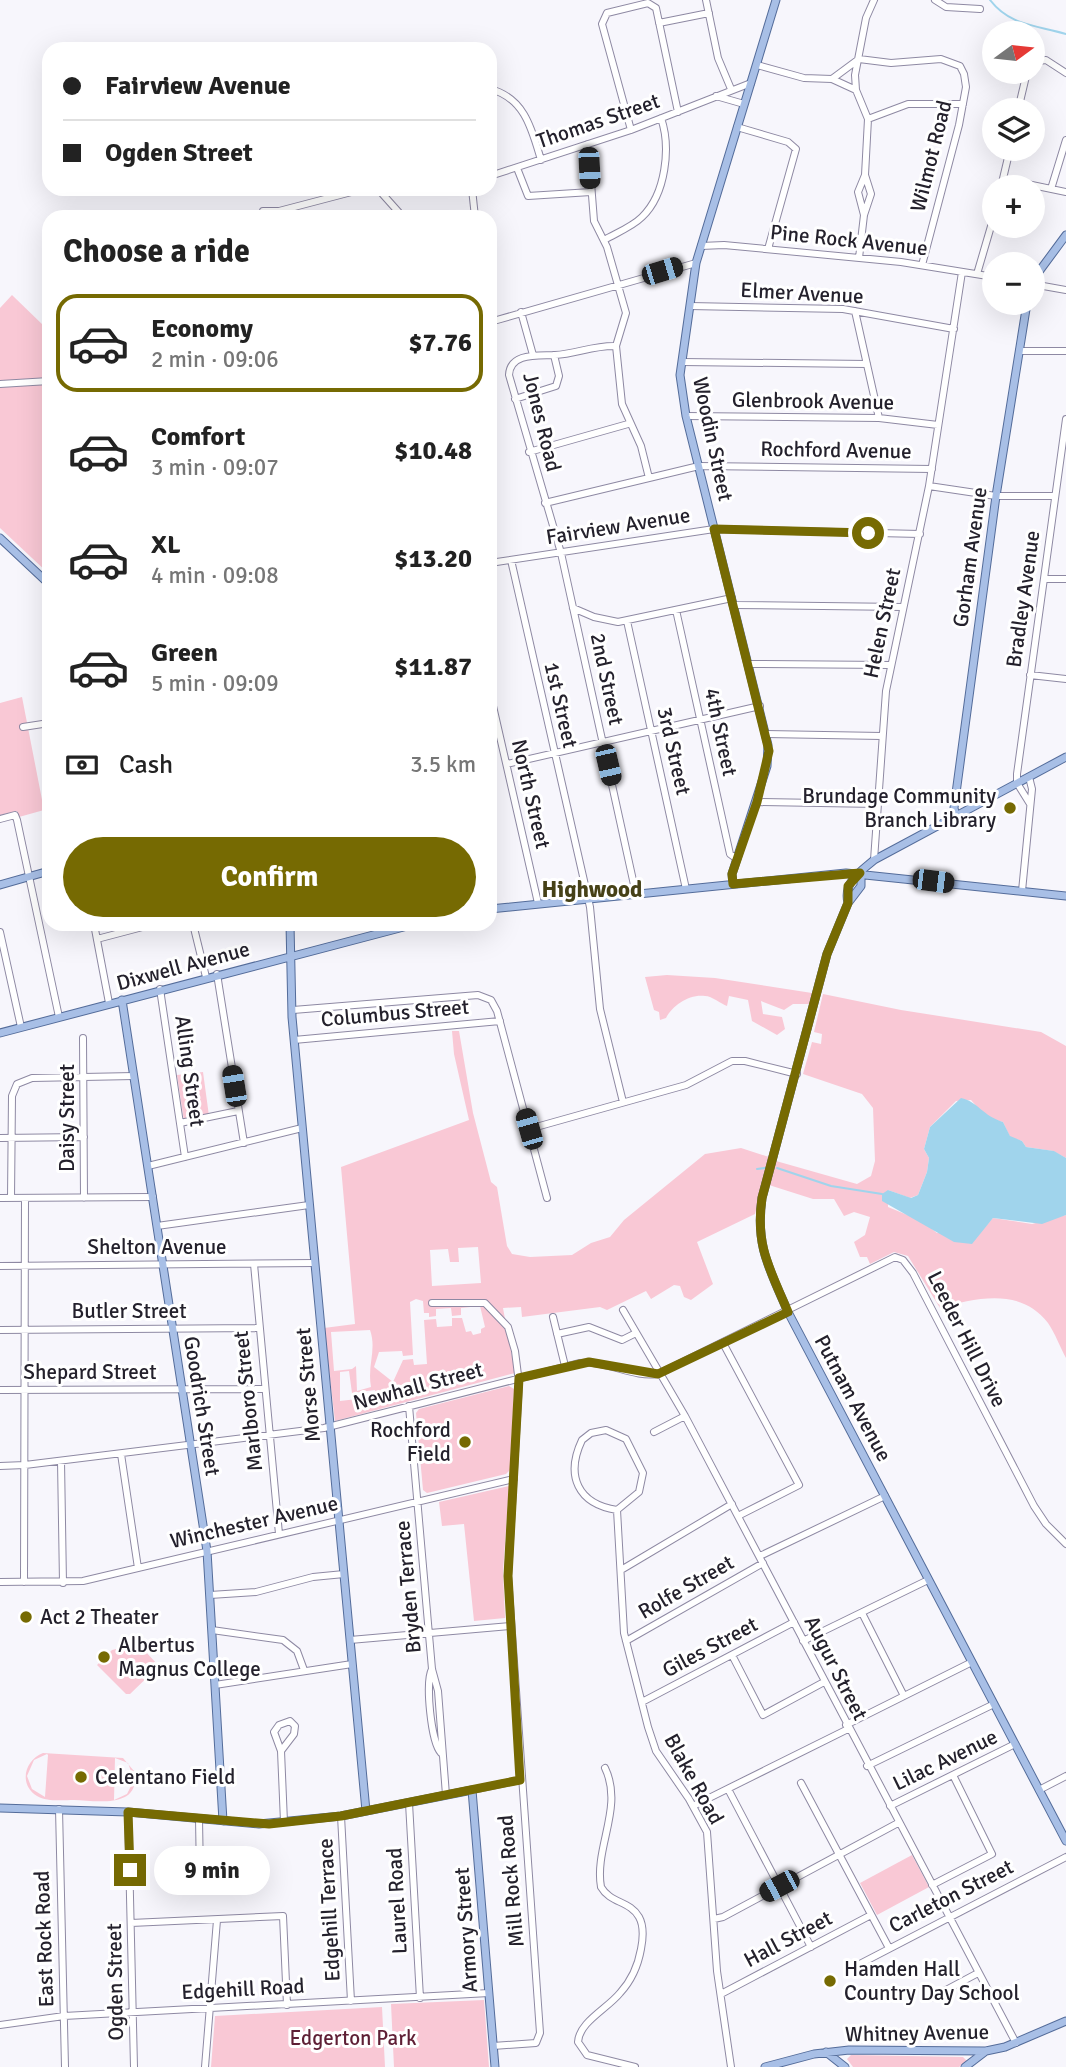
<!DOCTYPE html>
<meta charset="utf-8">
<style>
body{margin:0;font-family:Signika,sans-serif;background:#f6f6f6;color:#222;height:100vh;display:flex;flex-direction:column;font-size:26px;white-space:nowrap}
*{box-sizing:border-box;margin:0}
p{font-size:23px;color:#767676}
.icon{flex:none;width:38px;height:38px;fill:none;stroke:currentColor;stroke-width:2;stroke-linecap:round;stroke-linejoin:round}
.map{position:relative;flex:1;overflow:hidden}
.panel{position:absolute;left:42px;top:210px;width:455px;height:721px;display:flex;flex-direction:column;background:#fff;border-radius:21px;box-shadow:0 7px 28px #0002}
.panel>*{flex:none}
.top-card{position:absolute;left:42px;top:42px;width:455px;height:154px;border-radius:21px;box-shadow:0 7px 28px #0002;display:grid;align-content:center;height:154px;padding:0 21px;background:#fff}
.needle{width:46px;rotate:75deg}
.tools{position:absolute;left:982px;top:21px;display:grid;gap:14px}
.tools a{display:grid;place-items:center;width:63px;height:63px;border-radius:50%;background:#fff;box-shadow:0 7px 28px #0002;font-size:35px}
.end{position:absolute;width:32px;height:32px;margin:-16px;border:9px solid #766a02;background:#fff;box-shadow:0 0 0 4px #fff}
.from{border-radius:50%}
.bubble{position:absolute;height:49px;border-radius:24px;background:#fff;box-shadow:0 7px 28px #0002;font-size:23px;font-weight:800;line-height:49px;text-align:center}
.car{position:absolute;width:21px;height:42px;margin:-21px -10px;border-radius:9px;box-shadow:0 0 5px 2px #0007;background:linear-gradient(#222 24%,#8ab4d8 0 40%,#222 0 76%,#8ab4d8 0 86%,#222 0)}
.top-card b{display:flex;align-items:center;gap:24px;height:66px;font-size:26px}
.top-card b+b{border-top:2px solid #e0e0e0}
.top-card i{width:18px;height:18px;background:#222}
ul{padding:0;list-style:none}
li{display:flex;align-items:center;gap:21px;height:98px;margin:0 14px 10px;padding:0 7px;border:4px solid transparent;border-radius:21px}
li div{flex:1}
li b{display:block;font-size:26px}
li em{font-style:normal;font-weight:800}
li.active{border-color:#766a02}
li>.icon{width:63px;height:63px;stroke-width:1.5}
h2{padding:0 21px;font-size:32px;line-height:84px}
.pay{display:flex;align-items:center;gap:18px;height:77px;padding:0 21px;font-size:26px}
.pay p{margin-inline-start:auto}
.primary-button{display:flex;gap:14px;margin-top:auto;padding:14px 21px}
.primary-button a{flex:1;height:80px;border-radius:42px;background:#766a02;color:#fff;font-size:28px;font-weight:800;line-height:80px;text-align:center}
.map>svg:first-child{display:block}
.green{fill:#f9c8d5;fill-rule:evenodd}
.water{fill:#a0d4ec}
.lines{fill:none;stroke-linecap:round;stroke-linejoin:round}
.stream{stroke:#a0d4ec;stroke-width:2}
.minor-casing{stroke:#8e89a3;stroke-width:8}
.major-casing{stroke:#546c9a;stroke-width:9}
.minor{stroke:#fff;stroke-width:6}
.major{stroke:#a8bfe6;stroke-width:7}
.route{stroke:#766a02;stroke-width:9}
.poi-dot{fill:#766a02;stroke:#fff;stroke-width:2.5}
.labels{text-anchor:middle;stroke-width:6;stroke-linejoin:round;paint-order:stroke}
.street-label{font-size:21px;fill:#24212c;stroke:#fff}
.poi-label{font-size:21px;fill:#24212c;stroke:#fff;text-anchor:start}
.park-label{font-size:21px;fill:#5e1f35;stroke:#fff}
.neighbourhood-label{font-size:23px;font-weight:bold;fill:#464117;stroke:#fff}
</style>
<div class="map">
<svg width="1066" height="2067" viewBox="0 0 1066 2067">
<rect width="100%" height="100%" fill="#f7f6fc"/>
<path class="green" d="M12,295L45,327L49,378V574L0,528V308Z
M22,697L44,810L19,817L17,811L0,815V703Z
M667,975L715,978L812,993L809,1004H793L784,1010L761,1001L763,1014L782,1017L785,1029L777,1035L752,1021L748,1000L729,996L727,1006C721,1004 712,996 705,996C689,994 673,1005 666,1018L660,1020L659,1012L654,1010L645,977Z
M823,994L901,1010L1041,1032L1066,1046V1158L1053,1151L1026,1147L1022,1141L1010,1137L1003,1122L987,1118L971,1100L956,1101L930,1127L924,1149L929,1158L927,1172L918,1195L910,1198L888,1190V1207L922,1221L937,1233L986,1226L993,1218L1032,1224L1066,1215V1358C1060,1347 1055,1333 1048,1323C1020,1287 976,1298 940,1308L908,1256L894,1252L870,1264L867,1257H860L854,1242L865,1235L870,1217L854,1212L844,1216L834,1199H813L769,1185L776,1161L857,1184L871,1176L875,1161L873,1108L862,1094L803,1074L812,1042L821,1044L822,1034L814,1032Z
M452,1031H459L473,1113L491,1182L497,1187L507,1246L512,1254L530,1257L572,1255L591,1243L610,1237L624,1220L705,1154L741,1148L769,1157L755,1214L697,1242L713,1284L691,1300L684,1297L680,1286L674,1285L651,1299L646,1291L607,1310L600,1307L522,1317L521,1307L503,1308L515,1373L335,1421L324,1328L355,1324L341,1167L469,1120L454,1054ZM478,1247L481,1283L432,1286L430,1250L448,1249L450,1262H459L458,1248ZM416,1299L423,1301L424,1313H429V1317L436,1316V1309L451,1308L452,1316L461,1315V1308L480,1306L485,1327L481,1329V1333L473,1335L471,1331L466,1332L462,1318H452V1326L437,1327L436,1319L424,1320L427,1364L414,1365L413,1359L403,1360L393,1382L374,1367L379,1352L402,1351L403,1356L413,1355L410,1302ZM370,1330C377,1350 367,1365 371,1387L357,1391L356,1366L352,1369L334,1371L331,1332ZM349,1371L352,1393L375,1390L377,1400L359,1405L357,1399L340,1401V1372Z
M203,1072L209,1116L184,1121L177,1075Z
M509,1386L514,1389L510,1470L506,1474L427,1493L423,1490L416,1413L419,1409Z
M509,1486L503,1572L505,1618L474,1621L464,1524L442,1526L439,1502Z
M128,1646L144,1650L159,1666L130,1694H126L97,1665L112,1650Z
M43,1753L123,1758L134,1771C142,1809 97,1801 74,1800C63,1800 47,1802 37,1796C18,1784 25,1760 43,1753ZM47,1754L48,1755L45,1797L32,1789L27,1776L34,1760ZM115,1758L128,1763L134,1780L127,1794L114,1800Z
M912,1855L929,1887L877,1915L860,1883Z
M484,2000L489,2067H394L391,2004Z
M382,2007L385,2067H211L215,2016Z
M851,2055L963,2057L967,2061L959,2067H853L847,2059Z"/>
<path class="water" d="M961,1098C977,1101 983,1116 1003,1122L1010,1136L1022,1141L1026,1147L1054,1151L1066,1158V1215L1042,1224L993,1218L972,1244L954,1242L882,1201V1194L888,1190L911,1198L918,1195L927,1172L929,1158L924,1149L930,1127Z"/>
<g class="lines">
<path class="stream" d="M990,0C1010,26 1036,25 1066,34
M777,1168L831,1186L882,1194
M757,1169L765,1168"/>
<g class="minor-casing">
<path id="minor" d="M706,0L718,58L731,89
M935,0L946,7L980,9
M659,23L709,13
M1032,62L1046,60L1066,73
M757,65L804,78L832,79L856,90
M832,79L859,59L891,63L941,59L960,66L964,74L966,87L959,125L922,265
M490,89C525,98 532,130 541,160
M716,96L744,104
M1018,110L1027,72
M868,119L908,104H963
M737,127L788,142L796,149L768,249
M631,130L602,24L607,13L648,3L656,8L678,112
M588,144L594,221L607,247L626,313L616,346L622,404L641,446L649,478
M517,168L528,196L591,192
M490,176L631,130L751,83
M1003,179L1066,192
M1001,187L1010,149
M378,189L403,217
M472,189L475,217
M1051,189L1066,140
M263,211H279L363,189
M864,215L858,192L865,175
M604,240C616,233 632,227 642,217C666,194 671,147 661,118
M701,246L724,245L901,262L994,277
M859,258L864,215L871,194L865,175L868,119L856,90L855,75L866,18L874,0
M977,274L994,216
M1032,284L1066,290
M690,306L843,309L954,329
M855,311L879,418
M521,312L533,355
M490,322L696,263
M616,346C594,345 576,354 555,355C539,356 510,352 509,375L561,553L636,894
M1019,351H1066
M682,362L867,364
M0,384L49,381
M515,399L556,386L559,376L554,355
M686,416L879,418L938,425
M529,452L628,424
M929,486L996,496H1055
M545,503L699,466L932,469
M511,560L590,907L600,1009L623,1102
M490,563L714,529L920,534
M1044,579H1066
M734,605L903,607
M573,608L594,617L618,622L732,598
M676,610L730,854L737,859
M627,621L686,889
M749,664L890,665
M1030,675L1066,679
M490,693L538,903
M23,727L49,723
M766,734L882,736
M507,764L760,706
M756,802L878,804
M1030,804L1017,783V774L1066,419
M0,819L15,815L17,820L59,1017
M874,860L886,691L929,486L962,272
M1022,891L1032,789L1029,777
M94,924L109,1003
M193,924L206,977
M384,924L385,931
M0,932L21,1027
M97,939L154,924
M217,974L244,1143
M160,989L185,1157
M293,1010L478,995L491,1000L497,1011L547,1198
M83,1038L84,1198
M294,1040L500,1021
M180,1123L238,1111
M529,1129L686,1085L732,1061H745L797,1074
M0,1138L84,1137
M148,1166L302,1128
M0,1198L153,1197
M11,1198L12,1096L17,1084L32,1078L134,1076
M157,1226L309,1205
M254,1264L279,1534
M0,1266L314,1263
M432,1303H485L508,1327L515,1351L519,1383L508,1576L540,2033L536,2043L493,2046
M623,1310L685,1416L1016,2043
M553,1317L565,1366
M0,1330L259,1328
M557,1334L589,1327L622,1340L636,1333
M723,1343L799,1485L738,1516
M0,1390L264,1389
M409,1406L432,1669L438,1691L446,1795
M606,1430L626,1439L643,1473L639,1492L617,1510C578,1504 565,1476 582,1440L591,1433Z
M654,1432L685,1416
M121,1454L138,1568
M61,1461L63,1583
M0,1466L25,1465L324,1428L580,1363C607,1360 633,1378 658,1374L895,1257L903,1260L913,1273L1034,1506L1046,1524L1066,1544
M617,1510L624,1633L648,1727L656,1751L689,1799L707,1832L717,1971L731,2067
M760,1556L885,1496
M621,1570L732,1504
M0,1582L83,1581L514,1479
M24,1582L25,1198
M210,1595L256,1592L313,1577L344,1574
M862,1613L904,1696
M212,1630L283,1640L297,1651L304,1670
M350,1640L511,1626
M626,1641L763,1563
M803,1641L928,1580
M732,1655L763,1715L824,1682
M432,1669C425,1682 431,1742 441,1753
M215,1685L352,1664
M642,1702L794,1622
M290,1721L295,1726L294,1734L281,1751L274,1732L279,1725Z
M846,1725L972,1662
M281,1751L284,1822
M867,1766L994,1704
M605,1768C624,1807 594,1848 601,1887C610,1903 630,1901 639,1917C644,1926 643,1939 641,1949C638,1966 632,1980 620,1993C607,2009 579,2022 578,2042L587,2055L635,2067
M801,1783L889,1948
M728,1789L811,1947
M472,1790L520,1780
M1039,1790L1066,1776
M409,1803L420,1998
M693,1806L848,1729
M890,1806L1015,1744
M59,1809L65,2067
M128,1812L134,2067
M341,1816L351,2001
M199,1819L200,1876L205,1882L230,1881
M932,1885L992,1854L953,1775
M714,1919L723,1917L898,1823
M131,1923L283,1916L287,2005
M854,1967L1066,1857
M721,1994L871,1915
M933,1997L978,1973
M0,2025L64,2016L489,1993
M205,2067L217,1920"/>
</g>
<g class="major-casing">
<path id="major" d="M1032,281L1066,235
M0,538L49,584
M956,816L954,808L996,496L1027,303
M861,873V886L848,903L827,954L762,1198C755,1246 770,1270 788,1312L1066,1841
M733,884L732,874L767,766L768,745L686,416L680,375L696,263L776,0
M0,885L49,871
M848,903C843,882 860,872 874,860L1066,757
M490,909L846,873L1066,896
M290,924L292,1017L366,1811
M122,1000L207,1551L223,1821
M0,1033L415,924
M0,1808L128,1812L259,1824L341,1816L472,1790L495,2067
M826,2052L845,2067
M765,2067L814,2054L849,2050L986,2051L1005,2047L1066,2021
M965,2067L986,2051"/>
</g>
<use href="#minor" class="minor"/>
<use href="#major" class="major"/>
</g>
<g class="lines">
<path class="route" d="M130,1870L128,1812L269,1824L341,1816L520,1780L508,1576L519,1378L589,1362L658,1374L788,1312C770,1269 755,1246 762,1198L827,954L848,903V886L860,873L733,884L732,874L757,802L769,751L714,529L868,533"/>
</g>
<g class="poi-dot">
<circle cx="1010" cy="808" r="7"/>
<circle cx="465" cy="1442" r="7"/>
<circle cx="26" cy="1617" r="7"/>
<circle cx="104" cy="1657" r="7"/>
<circle cx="81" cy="1777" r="7"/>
<circle cx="830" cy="1981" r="7"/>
</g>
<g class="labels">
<g class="street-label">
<text transform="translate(598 121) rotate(-19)" y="7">Thomas Street</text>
<text transform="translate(931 156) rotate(-76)" y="7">Wilmot Road</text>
<text transform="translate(849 240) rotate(6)" y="7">Pine Rock Avenue</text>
<text transform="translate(802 293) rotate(3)" y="7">Elmer Avenue</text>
<text transform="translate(813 401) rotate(1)" y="7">Glenbrook Avenue</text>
<text transform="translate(542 422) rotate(76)" y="7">Jones Road</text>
<text transform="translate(713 439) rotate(78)" y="7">Woodin Street</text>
<text transform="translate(836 450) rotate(1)" y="7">Rochford Avenue</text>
<text transform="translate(618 526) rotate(-9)" y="7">Fairview Avenue</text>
<text transform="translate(970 557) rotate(-82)" y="7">Gorham Avenue</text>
<text transform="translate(1023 599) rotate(-82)" y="7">Bradley Avenue</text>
<text transform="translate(882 623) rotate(-78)" y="7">Helen Street</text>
<text transform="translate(607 679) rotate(78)" y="7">2nd Street</text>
<text transform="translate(561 705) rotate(77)" y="7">1st Street</text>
<text transform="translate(721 732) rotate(78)" y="7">4th Street</text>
<text transform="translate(674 751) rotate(77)" y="7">3rd Street</text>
<text transform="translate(531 794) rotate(77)" y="7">North Street</text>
<text transform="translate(183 966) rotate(-15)" y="7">Dixwell Avenue</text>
<text transform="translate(395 1013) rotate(-5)" y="7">Columbus Street</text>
<text transform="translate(190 1071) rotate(82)" y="7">Alling Street</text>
<text transform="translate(67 1118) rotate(-90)" y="7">Daisy Street</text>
<text x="157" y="1254">Shelton Avenue</text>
<text x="129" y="1318">Butler Street</text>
<text transform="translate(967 1339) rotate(63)" y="7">Leeder Hill Drive</text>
<text x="90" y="1379">Shepard Street</text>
<text transform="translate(308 1385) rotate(-95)" y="7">Morse Street</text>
<text transform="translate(418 1386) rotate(-15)" y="7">Newhall Street</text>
<text transform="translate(853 1398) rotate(62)" y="7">Putnam Avenue</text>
<text transform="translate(248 1401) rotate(-96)" y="7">Marlboro Street</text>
<text transform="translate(202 1406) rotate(81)" y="7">Goodrich Street</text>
<text transform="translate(254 1522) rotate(-13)" y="7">Winchester Avenue</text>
<text transform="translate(408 1587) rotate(-95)" y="7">Bryden Terrace</text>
<text transform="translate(686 1587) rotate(-30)" y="7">Rolfe Street</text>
<text transform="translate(710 1647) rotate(-28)" y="7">Giles Street</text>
<text transform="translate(836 1668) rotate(63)" y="7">Augur Street</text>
<text transform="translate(945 1760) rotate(-26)" y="7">Lilac Avenue</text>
<text transform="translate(694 1779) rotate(61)" y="7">Blake Road</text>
<text transform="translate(511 1881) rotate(-95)" y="7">Mill Rock Road</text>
<text transform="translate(951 1896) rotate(-27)" y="7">Carleton Street</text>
<text transform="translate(397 1901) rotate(-93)" y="7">Laurel Road</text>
<text transform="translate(329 1910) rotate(-93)" y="7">Edgehill Terrace</text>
<text transform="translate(466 1930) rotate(-94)" y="7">Armory Street</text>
<text transform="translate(44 1939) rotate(-92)" y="7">East Rock Road</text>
<text transform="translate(788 1939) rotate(-28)" y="7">Hall Street</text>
<text transform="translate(115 1982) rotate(-91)" y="7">Ogden Street</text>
<text transform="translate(243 1989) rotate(-3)" y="7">Edgehill Road</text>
<text transform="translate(917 2033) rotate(-1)" y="7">Whitney Avenue</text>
</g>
<g class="poi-label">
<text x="996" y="803" text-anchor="end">Brundage Community<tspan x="996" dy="24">Branch Library</tspan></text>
<text x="451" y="1437" text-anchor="end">Rochford<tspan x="451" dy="24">Field</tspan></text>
<text x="40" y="1624">Act 2 Theater</text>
<text x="118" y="1652">Albertus<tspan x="118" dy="24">Magnus College</tspan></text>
<text x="95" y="1784">Celentano Field</text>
<text x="844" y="1976">Hamden Hall<tspan x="844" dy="24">Country Day School</tspan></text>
</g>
<g class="park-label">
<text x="353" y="2045">Edgerton Park</text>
</g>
<g class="neighbourhood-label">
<text x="592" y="897">Highwood</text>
</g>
</g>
</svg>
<div class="tools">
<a><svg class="needle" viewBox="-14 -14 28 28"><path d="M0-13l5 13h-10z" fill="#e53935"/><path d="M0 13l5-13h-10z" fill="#767676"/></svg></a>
<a><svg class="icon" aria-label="layers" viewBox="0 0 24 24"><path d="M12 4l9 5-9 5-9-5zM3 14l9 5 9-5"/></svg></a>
<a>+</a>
<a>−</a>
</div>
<i class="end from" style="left:868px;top:533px"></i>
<i class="end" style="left:130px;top:1870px"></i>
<div class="bubble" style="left:154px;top:1846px;width:116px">9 min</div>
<i class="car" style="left:589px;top:168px;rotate:177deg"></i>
<i class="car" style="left:662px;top:271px;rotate:73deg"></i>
<i class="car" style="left:608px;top:765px;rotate:167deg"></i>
<i class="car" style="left:933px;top:881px;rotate:97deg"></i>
<i class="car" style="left:234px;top:1086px;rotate:351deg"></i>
<i class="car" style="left:529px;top:1129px;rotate:344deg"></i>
<i class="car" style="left:779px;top:1886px;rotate:242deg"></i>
<div class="top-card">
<b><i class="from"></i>Fairview Avenue</b>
<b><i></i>Ogden Street</b>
</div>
<section class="panel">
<h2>Choose a ride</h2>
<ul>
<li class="active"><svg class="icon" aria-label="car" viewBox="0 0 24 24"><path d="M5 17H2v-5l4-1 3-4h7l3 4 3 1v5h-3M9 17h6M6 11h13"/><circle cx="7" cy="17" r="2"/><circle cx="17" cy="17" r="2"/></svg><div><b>Economy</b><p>2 min · 09:06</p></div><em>$7.76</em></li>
<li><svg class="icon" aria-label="car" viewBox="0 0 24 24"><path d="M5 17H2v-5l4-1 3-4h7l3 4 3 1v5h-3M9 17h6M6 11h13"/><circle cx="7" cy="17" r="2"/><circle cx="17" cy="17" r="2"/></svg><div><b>Comfort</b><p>3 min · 09:07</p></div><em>$10.48</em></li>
<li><svg class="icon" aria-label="car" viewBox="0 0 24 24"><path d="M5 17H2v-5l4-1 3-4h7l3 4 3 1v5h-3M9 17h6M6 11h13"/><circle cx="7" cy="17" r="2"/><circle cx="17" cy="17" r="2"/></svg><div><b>XL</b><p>4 min · 09:08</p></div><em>$13.20</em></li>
<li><svg class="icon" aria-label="car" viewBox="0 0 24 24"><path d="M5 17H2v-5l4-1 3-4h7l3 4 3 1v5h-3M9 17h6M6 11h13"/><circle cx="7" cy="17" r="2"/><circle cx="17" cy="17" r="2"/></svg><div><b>Green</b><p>5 min · 09:09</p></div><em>$11.87</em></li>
</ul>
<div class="pay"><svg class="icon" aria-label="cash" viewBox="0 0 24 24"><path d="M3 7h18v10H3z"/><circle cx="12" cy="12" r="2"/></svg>Cash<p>3.5 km</p></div>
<div class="primary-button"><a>Confirm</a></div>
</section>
</div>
